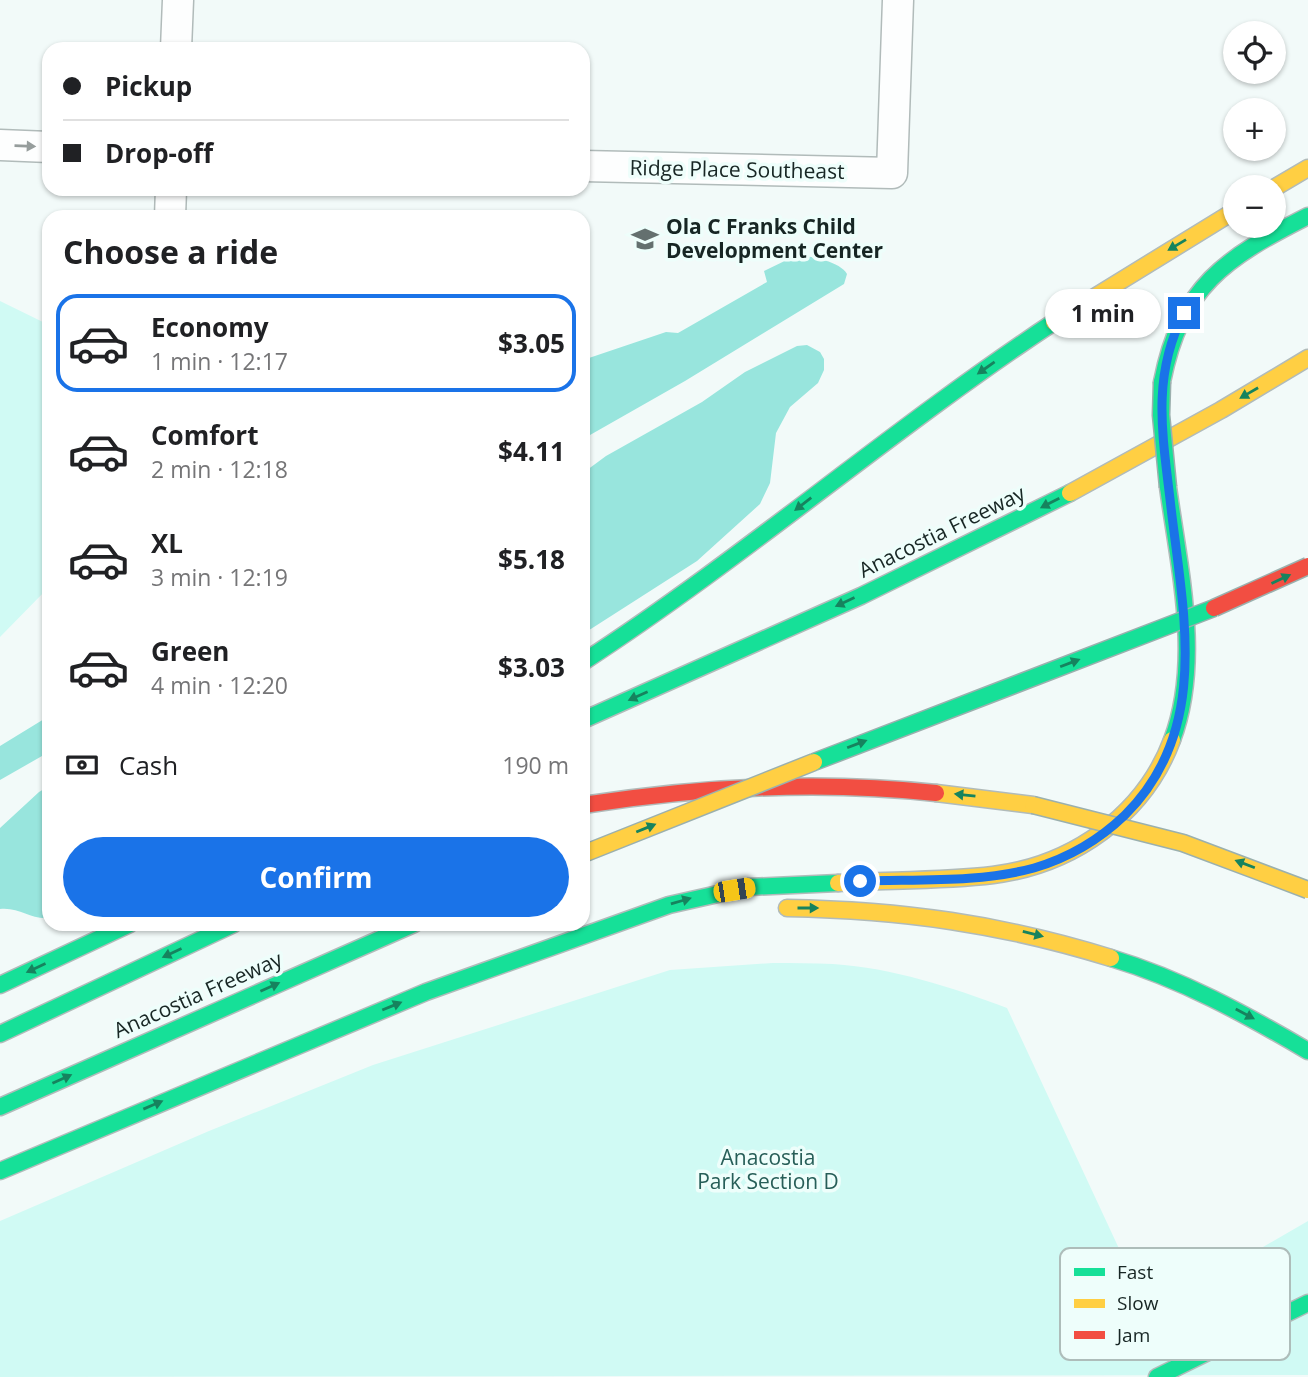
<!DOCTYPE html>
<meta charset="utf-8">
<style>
body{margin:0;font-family:"Open Sans",sans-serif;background:#f2f2f2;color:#202124;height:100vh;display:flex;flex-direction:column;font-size:26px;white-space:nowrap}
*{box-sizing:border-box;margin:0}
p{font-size:23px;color:#757577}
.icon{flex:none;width:38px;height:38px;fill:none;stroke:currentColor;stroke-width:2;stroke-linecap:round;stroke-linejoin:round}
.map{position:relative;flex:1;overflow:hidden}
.sheet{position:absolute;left:42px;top:210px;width:548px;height:721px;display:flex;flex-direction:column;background:#fff;border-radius:21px;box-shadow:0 2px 5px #0004}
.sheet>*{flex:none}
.hud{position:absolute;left:42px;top:42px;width:548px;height:154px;border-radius:21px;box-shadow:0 2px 5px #0004;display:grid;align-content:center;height:154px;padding:0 21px;background:#fff}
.buttons{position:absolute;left:1223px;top:21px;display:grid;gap:14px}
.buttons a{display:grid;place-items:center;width:63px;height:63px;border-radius:50%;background:#fff;box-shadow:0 2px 5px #0004;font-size:35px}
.end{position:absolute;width:32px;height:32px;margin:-16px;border:9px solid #1a73e8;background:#fff;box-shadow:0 0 0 4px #fff}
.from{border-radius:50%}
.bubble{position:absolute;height:49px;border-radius:24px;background:#fff;box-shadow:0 2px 5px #0004;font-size:23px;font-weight:700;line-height:49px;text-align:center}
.car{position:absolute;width:21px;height:42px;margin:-21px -10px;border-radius:9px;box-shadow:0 0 5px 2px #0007;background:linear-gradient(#f5c518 24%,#345 0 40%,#f5c518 0 76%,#345 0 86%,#f5c518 0)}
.hud b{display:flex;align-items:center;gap:24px;height:66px;font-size:26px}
.hud b+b{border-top:2px solid #e0e0e0}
.hud i{width:18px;height:18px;background:#202124}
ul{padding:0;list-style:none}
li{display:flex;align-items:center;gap:21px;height:98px;margin:0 14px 10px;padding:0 7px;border:4px solid transparent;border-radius:21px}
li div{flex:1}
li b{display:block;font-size:26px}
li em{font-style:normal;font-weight:700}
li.active{border-color:#1a73e8}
li>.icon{width:63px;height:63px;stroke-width:1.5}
h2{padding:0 21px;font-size:32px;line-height:84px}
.pay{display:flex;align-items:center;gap:18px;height:77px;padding:0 21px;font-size:26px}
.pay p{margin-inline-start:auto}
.button{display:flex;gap:14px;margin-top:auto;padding:14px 21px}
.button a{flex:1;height:80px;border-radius:42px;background:#1a73e8;color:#fff;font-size:28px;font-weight:700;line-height:80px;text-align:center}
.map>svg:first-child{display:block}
.green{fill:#d0faf4}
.forest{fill:#98e5dd}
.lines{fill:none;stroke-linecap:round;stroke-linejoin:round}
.street-casing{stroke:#b1bbba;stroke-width:33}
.fast-casing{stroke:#b1bbba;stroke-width:19}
.slow-casing{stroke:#b1bbba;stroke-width:19}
.jam-casing{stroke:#b1bbba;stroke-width:19}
.street{stroke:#fdfefe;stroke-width:30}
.fast{stroke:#16e098;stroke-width:16}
.slow{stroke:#ffcf43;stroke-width:16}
.jam{stroke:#f24e42;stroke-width:16}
.fast-bridge-casing{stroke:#9bb0ae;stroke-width:19;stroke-linecap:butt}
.slow-bridge-casing{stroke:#9bb0ae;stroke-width:19;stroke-linecap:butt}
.jam-bridge-casing{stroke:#9bb0ae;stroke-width:19;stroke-linecap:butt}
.fast-bridge{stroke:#16e098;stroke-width:16}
.slow-bridge{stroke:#ffcf43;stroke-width:16}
.jam-bridge{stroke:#f24e42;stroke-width:16}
.oneway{fill:#969d9c}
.oneway2{fill:#16835e}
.route{stroke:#1a73e8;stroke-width:9}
.labels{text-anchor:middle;stroke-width:7;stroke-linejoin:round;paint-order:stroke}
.street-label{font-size:21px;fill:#172624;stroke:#eefefb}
.poi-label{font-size:21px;font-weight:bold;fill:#172624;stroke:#eefefb;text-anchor:start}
.park-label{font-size:21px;fill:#275e58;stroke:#eefefb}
.key{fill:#eefefb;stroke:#aebdba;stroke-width:2}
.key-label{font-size:19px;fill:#172624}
</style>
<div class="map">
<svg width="1308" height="1377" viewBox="0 0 1308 1377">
<rect width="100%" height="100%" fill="#f2faf9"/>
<path class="green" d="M0,301L49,325V587L0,637Z
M773,963C793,963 813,963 833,964C893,968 951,987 1007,1008L1149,1313L1308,1221V1375L0,1377V1221L209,1131L373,1065L670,970Z"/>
<path class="forest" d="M797,255C811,256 841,262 847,274L844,284L685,381L583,439V360L666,332L678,333L767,282L764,271Z
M807,345L820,352L824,359V370L818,383L790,407L776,433L770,483L760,504L697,561L583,634V473L606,456L702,402L745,372L797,346Z
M49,716V752L0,780V746Z
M49,786V918C31,920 20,907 0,909V828L39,792Z"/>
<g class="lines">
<g class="street-casing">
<path id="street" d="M176,49L178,0
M0,145L49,147
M583,166L892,173L898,0
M170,217L171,189"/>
</g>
<g class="fast-casing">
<path id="fast" d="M1162,382C1181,286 1225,258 1308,216
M1168,487C1179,568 1202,661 1172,740
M583,662C746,556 892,429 1054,322
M583,720L861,596L1070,493
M1111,958C1181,979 1245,1014 1308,1051
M0,985L130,924
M0,1034L234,924
M0,1107L414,924
M0,1171L426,992L669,905L749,887L838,883
M1157,1377L1308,1303"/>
</g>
<g class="slow-casing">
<path id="slow" d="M1274,188L1308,168
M1054,322L1236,210
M1070,493L1221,410L1308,358
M936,793L1033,805
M838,883C889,880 943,881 993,875C1073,865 1144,815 1172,740
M787,908C901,910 1002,924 1111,958"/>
</g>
<g class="jam-casing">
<path id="jam" d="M583,805C700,787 818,780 936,793"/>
</g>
<use href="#street" class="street"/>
<use href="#fast" class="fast"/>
<use href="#slow" class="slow"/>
<use href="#jam" class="jam"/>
<g class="fast-bridge-casing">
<path id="fast-bridge" d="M1162,382L1161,415L1168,487
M814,762L1214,608"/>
</g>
<g class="slow-bridge-casing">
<path id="slow-bridge" d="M1033,805L1183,843L1308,890
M583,854L814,762"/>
</g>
<g class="jam-bridge-casing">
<path id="jam-bridge" d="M1214,608L1308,566"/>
</g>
<use href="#fast-bridge" class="fast-bridge"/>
<use href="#slow-bridge" class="slow-bridge"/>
<use href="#jam-bridge" class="jam-bridge"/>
</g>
<defs><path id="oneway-solid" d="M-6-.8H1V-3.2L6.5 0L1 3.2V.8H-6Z" transform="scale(1.75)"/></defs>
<use class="oneway" href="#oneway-solid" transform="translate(25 146) rotate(2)"/>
<g class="oneway2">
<use href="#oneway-solid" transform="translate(1177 245) rotate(149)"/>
<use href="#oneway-solid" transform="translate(986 368) rotate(145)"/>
<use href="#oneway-solid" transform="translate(1249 393) rotate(150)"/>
<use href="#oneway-solid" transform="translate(1050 503) rotate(153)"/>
<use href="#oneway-solid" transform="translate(803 504) rotate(142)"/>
<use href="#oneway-solid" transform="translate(1281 579) rotate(-25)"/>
<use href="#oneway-solid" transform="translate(845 602) rotate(155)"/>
<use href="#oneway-solid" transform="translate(1070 663) rotate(-21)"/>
<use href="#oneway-solid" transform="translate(638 696) rotate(156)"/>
<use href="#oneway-solid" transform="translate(857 744) rotate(-21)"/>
<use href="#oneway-solid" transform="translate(965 795) rotate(-174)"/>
<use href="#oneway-solid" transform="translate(646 828) rotate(-22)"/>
<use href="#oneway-solid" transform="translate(1245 864) rotate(-159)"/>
<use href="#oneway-solid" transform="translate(681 901) rotate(-16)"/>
<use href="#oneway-solid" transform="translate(808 908)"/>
<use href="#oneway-solid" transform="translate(1033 934) rotate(14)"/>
<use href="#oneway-solid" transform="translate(172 953) rotate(155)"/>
<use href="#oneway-solid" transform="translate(36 968) rotate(155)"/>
<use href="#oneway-solid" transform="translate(270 987) rotate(-24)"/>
<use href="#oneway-solid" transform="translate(392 1006) rotate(-22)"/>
<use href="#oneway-solid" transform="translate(1245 1014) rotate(28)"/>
<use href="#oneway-solid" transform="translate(62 1079) rotate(-24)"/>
<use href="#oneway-solid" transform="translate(153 1105) rotate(-23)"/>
</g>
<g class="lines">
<path class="route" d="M860,881C917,879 979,883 1034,868C1068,858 1100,839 1125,815C1213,728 1182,608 1170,499C1162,432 1152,375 1184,313"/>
</g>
<defs>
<g id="school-bare" transform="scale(2.1)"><path d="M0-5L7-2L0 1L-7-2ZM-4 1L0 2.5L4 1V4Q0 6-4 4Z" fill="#64706f" stroke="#eefefb" stroke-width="2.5" paint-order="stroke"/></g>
</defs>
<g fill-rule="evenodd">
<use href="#school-bare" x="645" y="239"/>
</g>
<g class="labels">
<g class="street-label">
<text transform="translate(737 170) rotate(1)" y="7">Ridge Place Southeast</text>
<text transform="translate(942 532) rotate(-26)" y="7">Anacostia Freeway</text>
<text transform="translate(198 995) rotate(-24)" y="7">Anacostia Freeway</text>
</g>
<g class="poi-label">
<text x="666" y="234">Ola C Franks Child<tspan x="666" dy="24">Development Center</tspan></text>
</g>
<g class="park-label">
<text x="768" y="1165">Anacostia<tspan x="768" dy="24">Park Section D</tspan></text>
</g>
</g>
<rect x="1060" y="1248" width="230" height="112" rx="10" class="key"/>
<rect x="1074" y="1268" width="31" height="8" fill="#16e098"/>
<rect x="1074" y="1299" width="31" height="9" fill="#ffcf43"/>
<rect x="1074" y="1331" width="31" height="8" fill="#f24e42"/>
<g class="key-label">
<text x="1117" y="1279">Fast</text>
<text x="1117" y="1310">Slow</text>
<text x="1117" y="1342">Jam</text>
</g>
</svg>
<div class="buttons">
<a><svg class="icon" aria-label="locate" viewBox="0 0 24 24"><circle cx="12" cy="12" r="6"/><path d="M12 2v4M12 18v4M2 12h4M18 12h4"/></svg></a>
<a>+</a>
<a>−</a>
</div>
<i class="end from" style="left:860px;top:881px"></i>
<i class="end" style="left:1184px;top:313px"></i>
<div class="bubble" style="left:1045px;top:289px;width:116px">1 min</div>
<i class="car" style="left:734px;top:890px;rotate:81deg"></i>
<div class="hud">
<b><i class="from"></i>Pickup</b>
<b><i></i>Drop-off</b>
</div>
<section class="sheet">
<h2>Choose a ride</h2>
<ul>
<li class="active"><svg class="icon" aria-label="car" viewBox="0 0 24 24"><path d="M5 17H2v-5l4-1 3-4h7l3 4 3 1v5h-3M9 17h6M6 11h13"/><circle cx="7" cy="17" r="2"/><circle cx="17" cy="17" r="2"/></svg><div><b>Economy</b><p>1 min · 12:17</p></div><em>$3.05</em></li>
<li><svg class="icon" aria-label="car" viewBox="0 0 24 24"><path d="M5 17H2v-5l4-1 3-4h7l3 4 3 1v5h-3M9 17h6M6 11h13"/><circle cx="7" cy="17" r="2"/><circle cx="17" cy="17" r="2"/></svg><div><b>Comfort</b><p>2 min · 12:18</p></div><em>$4.11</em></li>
<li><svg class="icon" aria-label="car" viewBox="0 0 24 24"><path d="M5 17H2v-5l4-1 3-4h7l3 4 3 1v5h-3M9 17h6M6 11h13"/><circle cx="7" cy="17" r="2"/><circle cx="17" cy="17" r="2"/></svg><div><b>XL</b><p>3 min · 12:19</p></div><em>$5.18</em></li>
<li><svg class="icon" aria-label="car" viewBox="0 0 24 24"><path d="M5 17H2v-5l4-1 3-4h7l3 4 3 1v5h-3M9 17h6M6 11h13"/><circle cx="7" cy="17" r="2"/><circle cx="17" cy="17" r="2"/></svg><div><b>Green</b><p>4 min · 12:20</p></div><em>$3.03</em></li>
</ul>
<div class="pay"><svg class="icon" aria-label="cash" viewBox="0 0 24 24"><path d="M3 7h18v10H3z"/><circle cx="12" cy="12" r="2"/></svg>Cash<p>190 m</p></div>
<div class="button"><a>Confirm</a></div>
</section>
</div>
